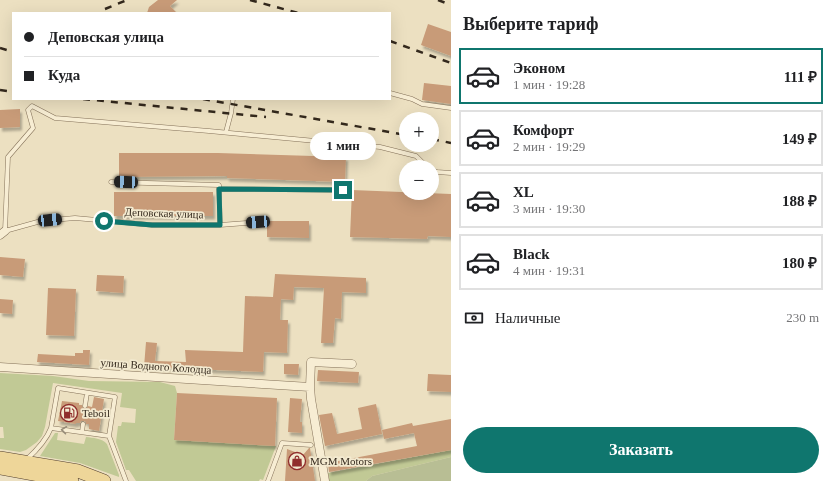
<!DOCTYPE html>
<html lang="ru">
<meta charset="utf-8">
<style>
body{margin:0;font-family:"Times New Roman",serif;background:#f2f2f2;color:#202124;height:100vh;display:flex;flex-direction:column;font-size:15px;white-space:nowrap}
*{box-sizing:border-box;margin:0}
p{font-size:13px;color:#757577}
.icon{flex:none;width:22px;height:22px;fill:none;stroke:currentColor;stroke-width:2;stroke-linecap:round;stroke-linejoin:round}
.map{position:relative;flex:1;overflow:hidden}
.side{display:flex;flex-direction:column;background:#fff;width:380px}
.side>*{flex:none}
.hud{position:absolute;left:12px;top:12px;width:379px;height:88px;border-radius:0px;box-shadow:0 4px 16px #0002;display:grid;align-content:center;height:88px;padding:0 12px;background:#fff}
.tools{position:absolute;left:399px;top:112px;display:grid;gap:8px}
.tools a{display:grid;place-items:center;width:40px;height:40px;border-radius:50%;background:#fff;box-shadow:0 4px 16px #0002;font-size:20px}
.end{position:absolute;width:18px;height:18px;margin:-9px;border:5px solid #0f766e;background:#fff;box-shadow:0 0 0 2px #fff}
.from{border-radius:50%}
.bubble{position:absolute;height:28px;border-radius:14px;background:#fff;box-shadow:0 4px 16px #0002;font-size:13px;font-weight:800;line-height:28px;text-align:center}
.car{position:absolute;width:12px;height:24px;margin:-12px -6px;border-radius:5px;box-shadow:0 0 3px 1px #0007;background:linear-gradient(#222 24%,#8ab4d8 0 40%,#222 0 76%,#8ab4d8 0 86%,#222 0)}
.hud b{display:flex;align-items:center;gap:14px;height:38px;font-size:15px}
.hud b+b{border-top:1px solid #e0e0e0}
.hud i{width:10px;height:10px;background:#202124}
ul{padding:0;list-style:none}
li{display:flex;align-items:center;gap:12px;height:56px;margin:0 8px 6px;padding:0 4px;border:2px solid #e0e0e0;border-radius:0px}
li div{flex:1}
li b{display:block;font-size:15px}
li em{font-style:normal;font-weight:800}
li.current{border-color:#0f766e}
li>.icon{width:36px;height:36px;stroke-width:1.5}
h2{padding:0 12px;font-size:18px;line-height:48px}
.pay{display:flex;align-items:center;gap:10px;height:44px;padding:0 12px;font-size:15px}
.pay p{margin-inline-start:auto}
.button{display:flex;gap:8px;margin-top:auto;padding:8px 12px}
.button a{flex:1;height:46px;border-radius:24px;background:#0f766e;color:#fff;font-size:16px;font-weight:800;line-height:46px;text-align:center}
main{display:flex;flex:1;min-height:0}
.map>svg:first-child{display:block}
.green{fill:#c1c995}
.cemetery{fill:#b8be94}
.building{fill:#c89b78;filter:url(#shadow)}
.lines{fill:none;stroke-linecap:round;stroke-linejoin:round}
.service-casing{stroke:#847159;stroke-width:5}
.minor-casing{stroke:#847159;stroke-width:9}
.primary-casing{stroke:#523f2d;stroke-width:14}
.service{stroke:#f7edd3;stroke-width:4}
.minor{stroke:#f7edd3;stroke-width:8}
.primary{stroke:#eed699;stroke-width:13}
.rail{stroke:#34291d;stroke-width:2.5;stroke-dasharray:7 7;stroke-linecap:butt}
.oneway{stroke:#968b78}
.route{stroke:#0f766e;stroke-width:5}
.labels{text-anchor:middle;stroke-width:3.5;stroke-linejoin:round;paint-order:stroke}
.street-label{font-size:11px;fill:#34291d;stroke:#f3ead0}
.poi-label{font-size:11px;fill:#34291d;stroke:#f3ead0;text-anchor:start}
</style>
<main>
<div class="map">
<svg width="451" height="481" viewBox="0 0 451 481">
<defs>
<filter id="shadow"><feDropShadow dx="2" dy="3.5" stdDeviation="1" flood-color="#0004"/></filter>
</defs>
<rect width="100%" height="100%" fill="#ece0c1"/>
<path class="green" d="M0,373L53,376L89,381L160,382L175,386L177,393L174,440L276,446L263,480L260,479L259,481H136L129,470H126L116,442L118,426H121L122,422L135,423L136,409L120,407L122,393L53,383L45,427L42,436L37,442L26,450L20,452L0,449V438H4L3,427H0Z
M55,433H58L57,440L84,444L86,437C93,438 102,438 107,444L119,475V477L80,463L40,456Z
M451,450V457L372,476L366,481H329L328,473Z"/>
<path class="cemetery" d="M451,457V481H366L372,476Z"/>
<path class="building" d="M158,0H177L170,6L177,13H147L149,7Z
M428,24L451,32V56L421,45Z
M424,83L451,86V104L422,100Z
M20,109V127L0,128V110Z
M119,153H218L346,157L345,182L227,178V176L119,177Z
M352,190L451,194V237L428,236L427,239L350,237Z
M114,192H213V216H114Z
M267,221H309V238L267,237Z
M0,257L25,259L23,277L0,275Z
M275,274L366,278V293L342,292L341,319L335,318L333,343H321L324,288L294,287L293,300L281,299L280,320H288L287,353L264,352L263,372L144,367L146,342L157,343L155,361L186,362L185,350L243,352L245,296L273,297Z
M97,275L124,276L123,293L96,291Z
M48,288L76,289L74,336L46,335Z
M0,299L13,300L12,314L0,313Z
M83,350H90L89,365L37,362L38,354L75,356V353H83Z
M284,364H299L298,375L284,374Z
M318,370L359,372L358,383L317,381Z
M428,374L451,375V392L427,391Z
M177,393L277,398L275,446L174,440Z
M94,397L104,399L99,431L89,429V424H86V422L84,421H81L80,423H76V424L58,421L62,401L79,403V405H82L83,408L86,409L88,406L92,407Z
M290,398L302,399L300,422H302V433L288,432Z
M376,404L382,434L325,446L319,415L332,413L337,434L362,429L358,408Z
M451,419V450L329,472L328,463L417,446L414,433L384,439L382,430L412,423L413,426Z
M309,448H310L315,481H285L287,449L303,455Z"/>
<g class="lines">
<g class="service-casing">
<path id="service" d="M390,93L412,99L422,104L451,108
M226,132L231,113L233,99
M432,170L437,172L451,173
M111,182L219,185L220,225
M219,189L343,190
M258,222L220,225H152L75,218L41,221L5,231L8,157L33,128L28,110L32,106L55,118L209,131L380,147L416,156L427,167
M85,406L87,393
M51,428L58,388L115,397L109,436
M82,432L83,424
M26,460C36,451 46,441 51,428L109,436L126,481
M268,481L282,443L311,445"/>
</g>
<g class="minor-casing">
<path id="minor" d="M0,235L5,231
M0,367L310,387
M325,481L311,399L310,387L311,362L352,364"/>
</g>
<g class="primary-casing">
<path id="primary" d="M0,458L78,471L104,481
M0,468L72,481"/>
</g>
<use href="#service" class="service"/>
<use href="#minor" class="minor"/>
<use href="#primary" class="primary"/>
<path class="rail" d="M250,0L298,13
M438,0L451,5
M105,9L127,0
M390,41L451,63
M0,48L13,52
M0,90L13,92
M83,99L266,117
M203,99L406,135
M432,139L451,143"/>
</g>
<defs><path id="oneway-chevron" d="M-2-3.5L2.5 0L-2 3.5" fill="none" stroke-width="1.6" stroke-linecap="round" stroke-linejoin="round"/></defs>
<use class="oneway" href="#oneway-chevron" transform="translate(64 430) rotate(-172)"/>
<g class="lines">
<path class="route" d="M104,221L152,225H220L219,189L343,190"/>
</g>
<defs>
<g id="fuel-ring" transform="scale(0.9)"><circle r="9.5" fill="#f3ead0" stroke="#902e2c" stroke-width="1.5"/><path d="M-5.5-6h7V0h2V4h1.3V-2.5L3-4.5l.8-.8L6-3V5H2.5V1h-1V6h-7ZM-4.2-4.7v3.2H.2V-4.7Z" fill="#902e2c"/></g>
<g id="shop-ring" transform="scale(0.9)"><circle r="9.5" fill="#f3ead0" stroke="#902e2c" stroke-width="1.5"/><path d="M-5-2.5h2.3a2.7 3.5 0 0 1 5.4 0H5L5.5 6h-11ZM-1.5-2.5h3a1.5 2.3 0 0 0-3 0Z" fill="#902e2c"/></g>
</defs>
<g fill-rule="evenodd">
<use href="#fuel-ring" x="69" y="413"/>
<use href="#shop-ring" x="297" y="461"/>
</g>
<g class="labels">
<g class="street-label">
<text transform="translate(164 213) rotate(2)" y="4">Деповская улица</text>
<text transform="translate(156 366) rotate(4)" y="4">улица Водного Колодца</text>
</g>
<g class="poi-label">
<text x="82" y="417">Teboil</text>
<text x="310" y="465">MGM Motors</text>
</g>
</g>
</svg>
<div class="tools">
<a>+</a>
<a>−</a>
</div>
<i class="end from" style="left:104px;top:221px"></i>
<i class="end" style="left:343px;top:190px"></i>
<div class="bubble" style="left:310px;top:132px;width:66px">1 мин</div>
<i class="car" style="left:126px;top:182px;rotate:272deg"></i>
<i class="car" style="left:50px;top:220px;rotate:84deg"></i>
<i class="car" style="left:258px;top:222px;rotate:266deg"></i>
<div class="hud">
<b><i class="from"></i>Деповская улица</b>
<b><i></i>Куда</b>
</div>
</div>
<section class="side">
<h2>Выберите тариф</h2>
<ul>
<li class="current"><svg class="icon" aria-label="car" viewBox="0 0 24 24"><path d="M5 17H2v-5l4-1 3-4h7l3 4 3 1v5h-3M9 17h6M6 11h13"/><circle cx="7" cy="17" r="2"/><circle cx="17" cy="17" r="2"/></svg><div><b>Эконом</b><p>1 мин · 19:28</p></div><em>111 ₽</em></li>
<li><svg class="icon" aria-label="car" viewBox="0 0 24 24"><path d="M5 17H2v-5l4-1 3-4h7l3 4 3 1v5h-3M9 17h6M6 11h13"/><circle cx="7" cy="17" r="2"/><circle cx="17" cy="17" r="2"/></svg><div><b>Комфорт</b><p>2 мин · 19:29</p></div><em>149 ₽</em></li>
<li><svg class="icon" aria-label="car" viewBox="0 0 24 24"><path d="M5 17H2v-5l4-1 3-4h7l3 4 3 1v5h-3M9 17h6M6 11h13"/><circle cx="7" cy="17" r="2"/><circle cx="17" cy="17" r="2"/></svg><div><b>XL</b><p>3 мин · 19:30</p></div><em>188 ₽</em></li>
<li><svg class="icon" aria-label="car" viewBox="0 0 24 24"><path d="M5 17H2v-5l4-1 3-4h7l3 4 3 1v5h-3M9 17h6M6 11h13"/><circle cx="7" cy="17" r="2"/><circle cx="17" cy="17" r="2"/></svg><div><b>Black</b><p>4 мин · 19:31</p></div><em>180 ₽</em></li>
</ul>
<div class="pay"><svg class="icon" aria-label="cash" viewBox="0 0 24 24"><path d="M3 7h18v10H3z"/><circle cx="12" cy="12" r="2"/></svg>Наличные<p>230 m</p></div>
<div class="button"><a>Заказать</a></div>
</section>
</main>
